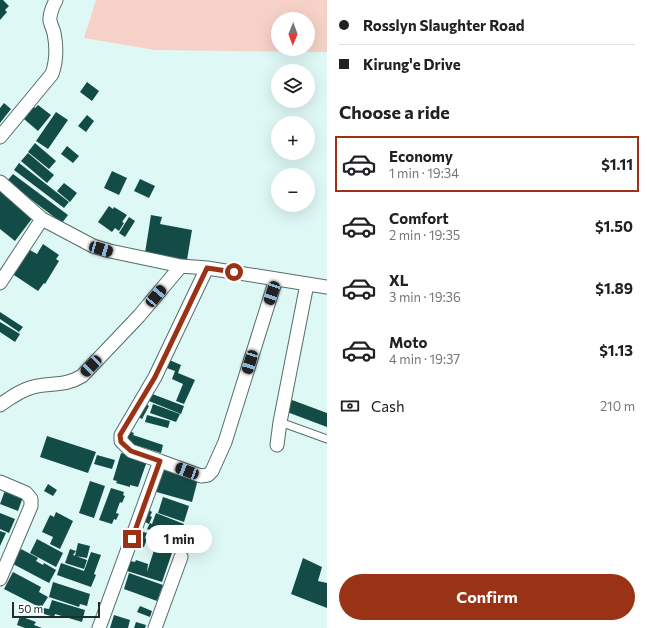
<!DOCTYPE html>
<meta charset="utf-8">
<style>
body{margin:0;font-family:Commissioner,sans-serif;background:#f6f6f6;color:#202124;height:100vh;display:flex;flex-direction:column;font-size:15px;white-space:nowrap}
*{box-sizing:border-box;margin:0}
p{font-size:13px;color:#757577}
.icon{flex:none;width:22px;height:22px;fill:none;stroke:currentColor;stroke-width:2;stroke-linecap:round;stroke-linejoin:round}
.map{position:relative;flex:1;overflow:hidden}
.drawer{display:flex;flex-direction:column;background:#fff;width:320px}
.drawer>*{flex:none}
.banner{display:grid;align-content:center;height:88px;padding:0 12px;background:#fff}
.needle{width:26px;rotate:181deg}
.buttons{position:absolute;left:271px;top:12px;display:grid;gap:8px}
.buttons a{display:grid;place-items:center;width:44px;height:44px;border-radius:50%;background:#fff;box-shadow:0 4px 16px #0002;font-size:20px}
.scale{position:absolute;left:12px;bottom:10px;width:88px;box-sizing:border-box;padding-left:4px;border:2px solid #222c2b;border-top:0;font-size:11px;line-height:14px;white-space:nowrap;color:#222c2b;-webkit-text-stroke:3px #fff;paint-order:stroke}
.end{position:absolute;width:18px;height:18px;margin:-9px;border:5px solid #9a3216;background:#fff;box-shadow:0 0 0 2px #fff}
.from{border-radius:50%}
.bubble{position:absolute;height:28px;border-radius:14px;background:#fff;box-shadow:0 4px 16px #0002;font-size:13px;font-weight:700;line-height:28px;text-align:center}
.car{position:absolute;width:12px;height:24px;margin:-12px -6px;border-radius:5px;box-shadow:0 0 3px 1px #0007;background:linear-gradient(#222 24%,#8ab4d8 0 40%,#222 0 76%,#8ab4d8 0 86%,#222 0)}
.banner b{display:flex;align-items:center;gap:14px;height:38px;font-size:15px}
.banner b+b{border-top:1px solid #e0e0e0}
.banner i{width:10px;height:10px;background:#202124}
ul{padding:0;list-style:none}
li{display:flex;align-items:center;gap:12px;height:56px;margin:0 8px 6px;padding:0 4px;border:2px solid transparent;border-radius:0px}
li div{flex:1}
li b{display:block;font-size:15px}
li em{font-style:normal;font-weight:700}
li.on{border-color:#9a3216}
li>.icon{width:36px;height:36px;stroke-width:1.5}
h2{padding:0 12px;font-size:18px;line-height:48px}
.pay{display:flex;align-items:center;gap:10px;height:44px;padding:0 12px;font-size:15px}
.pay p{margin-inline-start:auto}
.button{display:flex;gap:8px;margin-top:auto;padding:8px 12px}
.button a{flex:1;height:46px;border-radius:24px;background:#9a3216;color:#fff;font-size:16px;font-weight:700;line-height:46px;text-align:center}
main{display:flex;flex:1;min-height:0}
.map>svg:first-child{display:block}
.green{fill:#f6d1c7;fill-rule:evenodd}
.building{fill:#134c47}
.lines{fill:none;stroke-linecap:round;stroke-linejoin:round}
.service-casing{stroke:#566d6a;stroke-width:9}
.minor-casing{stroke:#566d6a;stroke-width:15}
.service{stroke:#fff;stroke-width:7}
.minor{stroke:#fff;stroke-width:13}
.route{stroke:#9a3216;stroke-width:5}
</style>
<main>
<div class="map">
<svg width="327" height="628" viewBox="0 0 327 628">
<rect width="100%" height="100%" fill="#def8f5"/>
<path class="green" d="M96,0H327V52L155,50L84,38ZM278,19H308V49H278Z"/>
<path class="building" d="M0,0H3L9,6L5,10L7,12L0,20Z
M87,82L99,91L92,101L80,92Z
M4,103L11,109L0,123V108Z
M38,105L51,115L38,131L24,119L34,107L35,108Z
M56,112L68,120L48,149L36,141Z
M87,115L94,121L86,132L78,126Z
M35,143L56,161L49,169L28,152Z
M67,146L79,156L73,163L61,154Z
M28,153L54,175L47,183L21,161Z
M19,163L69,202L64,208L14,170Z
M112,171L127,178L119,195L104,188Z
M13,174L68,215L62,223L7,181Z
M140,179L155,186L149,198L134,191Z
M64,183L77,193L70,202L57,191Z
M0,191L34,216L15,241L0,229Z
M109,206L113,209L114,207L127,215L122,222L124,223L119,231L115,228L112,232L98,222Z
M151,215L162,217L160,224L192,230L187,260L145,253Z
M129,217L135,221L125,237L119,233Z
M43,244L59,255L56,259L59,261L45,284L44,283L38,291L11,273L28,249L37,254Z
M0,312L23,327L19,332L0,319Z
M0,322L20,334L15,342L0,332Z
M167,359L181,365L178,373L195,380L184,404L176,401L183,384L172,379L175,371L164,367Z
M147,392L184,406L181,414L144,399Z
M292,400L327,413V427L287,412Z
M142,402L149,406L142,419L135,415Z
M153,404L180,414L176,422L150,413Z
M147,415L170,421L168,428L145,422Z
M125,430L134,433L133,435L163,445L161,453L122,441Z
M47,436L96,452L88,473L40,457Z
M121,453L147,461L138,487L130,485V487L116,483L117,481L113,480Z
M97,455L115,460L112,469L94,464Z
M160,468L198,479L192,502L153,491Z
M90,481L105,486L94,518L79,513Z
M48,484L57,490L53,496L44,491Z
M7,485L24,494L18,511L0,504Z
M111,488L124,492L123,495L125,496L122,503L120,502L116,513L119,514L116,520L114,519L112,524L99,520Z
M163,497L189,506L184,522L158,513Z
M149,510L152,512L150,516L152,517L149,524L143,521Z
M56,512L73,521L60,549L50,544L53,537L42,532L50,515L54,517Z
M0,513L15,519L9,533L0,529Z
M156,513L184,524L177,541L147,529L150,523L152,524Z
M0,531L6,533L0,546Z
M140,531L147,533L145,538L147,539L144,547H143L141,550L134,548Z
M37,539L63,553L56,567L30,553Z
M157,541L174,547L162,582L127,571L130,561L135,562L136,560L148,564L147,572Z
M78,543L90,546L87,558L75,556Z
M21,549L38,558L36,561L43,565L44,563L56,570L49,583L13,564Z
M70,549L76,551L73,555L87,560L84,569L65,563Z
M91,552L101,555L94,574L96,575L91,587L57,575L61,563L84,571Z
M303,558L322,567L318,581L327,583V608L291,594Z
M13,572L41,587L39,592L48,597L41,608L4,589Z
M129,573L163,585L157,601L124,589Z
M53,582L90,594L87,606L80,604L79,607L49,597Z
M52,600L85,610L82,622L55,614L54,617L41,613L43,608L49,609Z
M140,606L152,611L150,617L137,612Z
M114,615L130,620L128,628H110Z
M20,616L36,622L34,625L42,628H25L17,625Z
M136,622L146,625L145,628H134Z"/>
<g class="lines">
<g class="service-casing">
<path id="service" d="M280,422L327,439"/>
</g>
<g class="minor-casing">
<path id="minor" d="M0,137L52,74C57,60 57,48 54,33C53,29 51,25 50,21C49,14 53,6 56,0
M0,182L42,219L93,246L110,251L181,266L207,268L327,287
M0,283L42,219
M0,405C10,398 21,390 33,387C52,382 64,387 82,376L139,316L181,266
M277,445L280,422L307,284
M160,461L201,476L208,475L212,471L225,442L276,279
M0,482L26,493L31,499V506L0,579
M99,628L160,461L131,451L121,441V435L155,377L207,268
M155,628L181,557"/>
</g>
<use href="#service" class="service"/>
<use href="#minor" class="minor"/>
</g>
<g class="lines">
<path class="route" d="M132,539L160,461L131,451L121,442L120,435L155,377L207,268L234,272"/>
</g>
</svg>
<div class="buttons">
<a><svg class="needle" viewBox="-14 -14 28 28"><path d="M0-13l5 13h-10z" fill="#e53935"/><path d="M0 13l5-13h-10z" fill="#757577"/></svg></a>
<a><svg class="icon" aria-label="layers" viewBox="0 0 24 24"><path d="M12 4l9 5-9 5-9-5zM3 14l9 5 9-5"/></svg></a>
<a>+</a>
<a>−</a>
</div>
<div class="scale">50 m</div>
<i class="end from" style="left:234px;top:272px"></i>
<i class="end" style="left:132px;top:539px"></i>
<div class="bubble" style="left:146px;top:525px;width:66px">1 min</div>
<i class="car" style="left:101px;top:249px;rotate:106deg"></i>
<i class="car" style="left:272px;top:293px;rotate:198deg"></i>
<i class="car" style="left:156px;top:296px;rotate:40deg"></i>
<i class="car" style="left:250px;top:362px;rotate:197deg"></i>
<i class="car" style="left:91px;top:366px;rotate:224deg"></i>
<i class="car" style="left:187px;top:471px;rotate:291deg"></i>
</div>
<section class="drawer">
<div class="banner">
<b><i class="from"></i>Rosslyn Slaughter Road</b>
<b><i></i>Kirung'e Drive</b>
</div>
<h2>Choose a ride</h2>
<ul>
<li class="on"><svg class="icon" aria-label="car" viewBox="0 0 24 24"><path d="M5 17H2v-5l4-1 3-4h7l3 4 3 1v5h-3M9 17h6M6 11h13"/><circle cx="7" cy="17" r="2"/><circle cx="17" cy="17" r="2"/></svg><div><b>Economy</b><p>1 min · 19:34</p></div><em>$1.11</em></li>
<li><svg class="icon" aria-label="car" viewBox="0 0 24 24"><path d="M5 17H2v-5l4-1 3-4h7l3 4 3 1v5h-3M9 17h6M6 11h13"/><circle cx="7" cy="17" r="2"/><circle cx="17" cy="17" r="2"/></svg><div><b>Comfort</b><p>2 min · 19:35</p></div><em>$1.50</em></li>
<li><svg class="icon" aria-label="car" viewBox="0 0 24 24"><path d="M5 17H2v-5l4-1 3-4h7l3 4 3 1v5h-3M9 17h6M6 11h13"/><circle cx="7" cy="17" r="2"/><circle cx="17" cy="17" r="2"/></svg><div><b>XL</b><p>3 min · 19:36</p></div><em>$1.89</em></li>
<li><svg class="icon" aria-label="car" viewBox="0 0 24 24"><path d="M5 17H2v-5l4-1 3-4h7l3 4 3 1v5h-3M9 17h6M6 11h13"/><circle cx="7" cy="17" r="2"/><circle cx="17" cy="17" r="2"/></svg><div><b>Moto</b><p>4 min · 19:37</p></div><em>$1.13</em></li>
</ul>
<div class="pay"><svg class="icon" aria-label="cash" viewBox="0 0 24 24"><path d="M3 7h18v10H3z"/><circle cx="12" cy="12" r="2"/></svg>Cash<p>210 m</p></div>
<div class="button"><a>Confirm</a></div>
</section>
</main>
